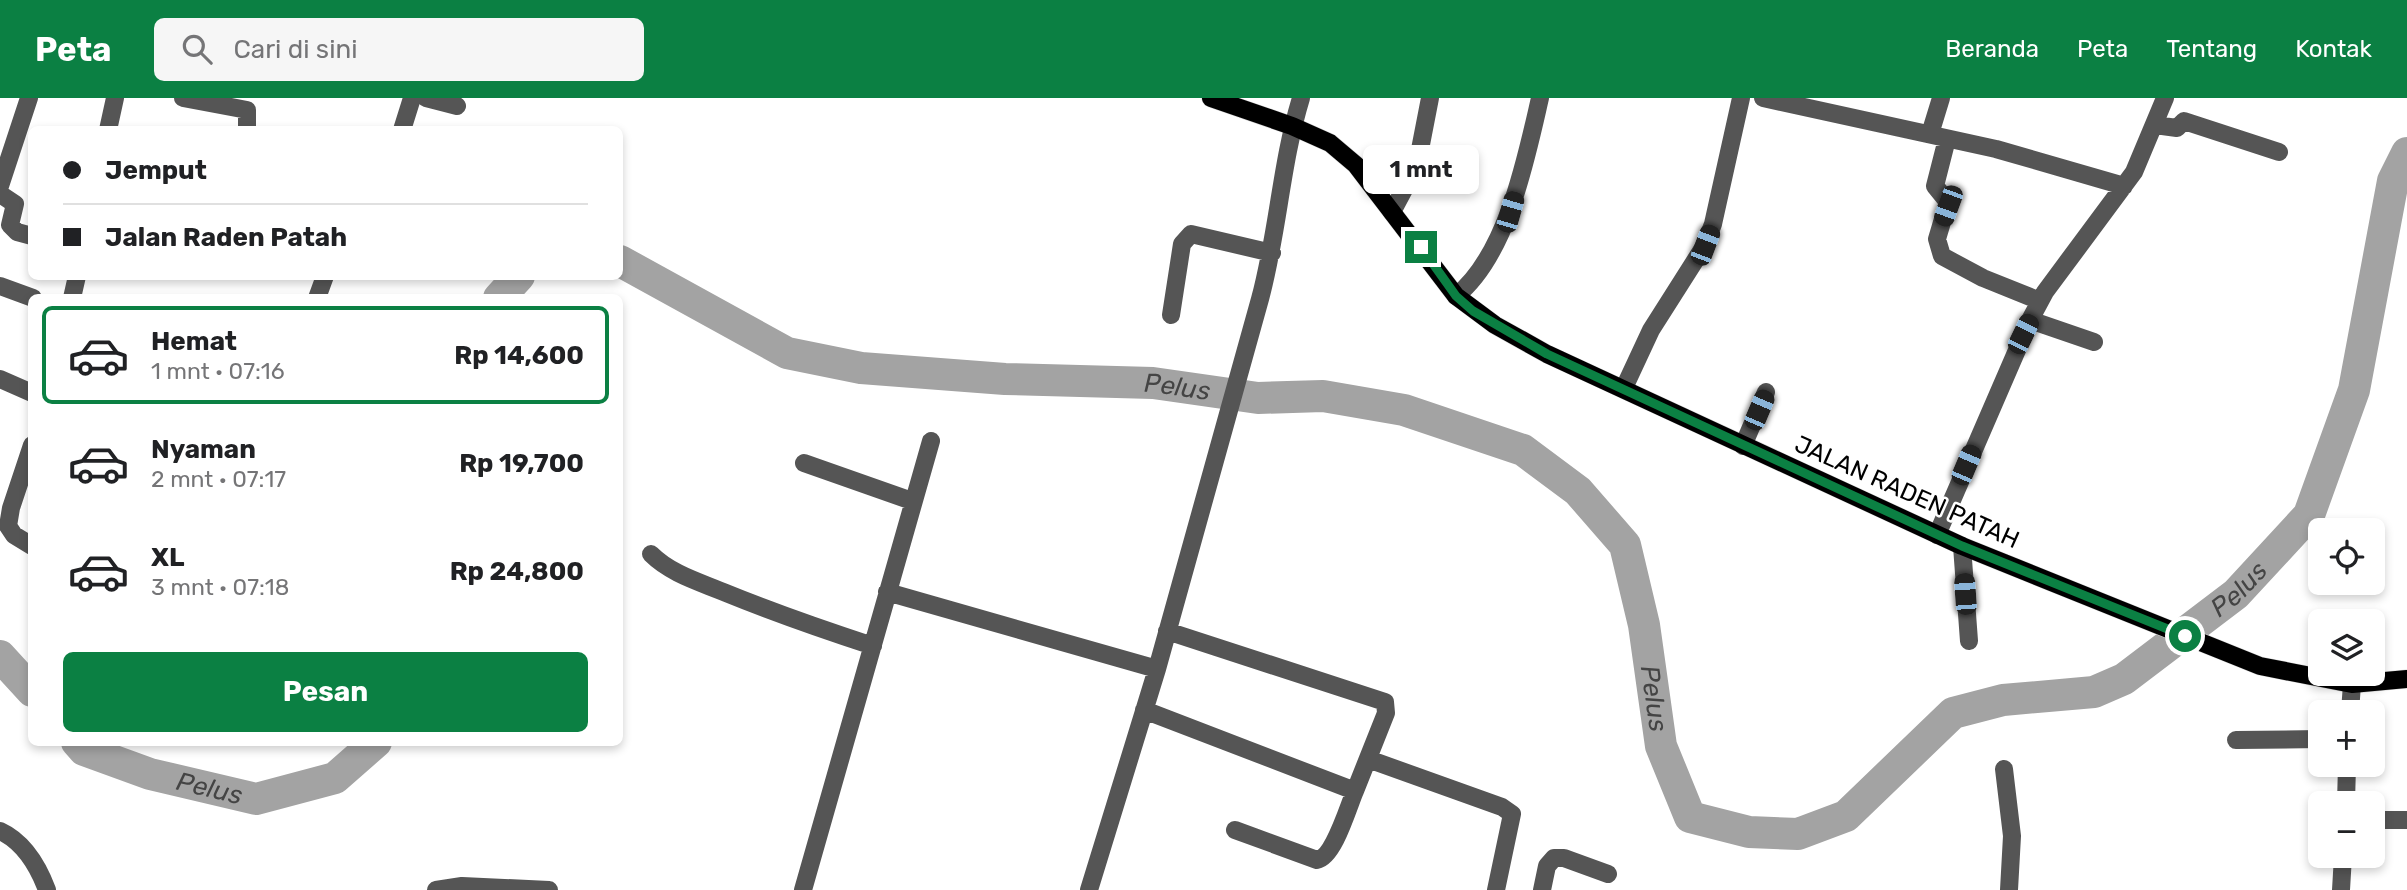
<!DOCTYPE html>
<html lang="id">
<meta charset="utf-8">
<style>
body{margin:0;font-family:Rubik,sans-serif;background:#f6f6f6;color:#202124;height:100vh;display:flex;flex-direction:column;font-size:26px;white-space:nowrap}
*{box-sizing:border-box;margin:0}
p{font-size:23px;color:#757577}
.icon{flex:none;width:38px;height:38px;fill:none;stroke:currentColor;stroke-width:2;stroke-linecap:round;stroke-linejoin:round}
.map{position:relative;flex:1;overflow:hidden}
.side{position:absolute;left:28px;top:196px;width:595px;height:452px;display:flex;flex-direction:column;background:#fff;border-radius:10px;box-shadow:0 4px 10px #0003}
.side>*{flex:none}
.guide{position:absolute;left:28px;top:28px;width:595px;height:154px;border-radius:10px;box-shadow:0 4px 10px #0003;display:grid;align-content:center;height:154px;padding:0 35px;background:#fff}
.controls{position:absolute;left:2308px;top:420px;display:grid;gap:14px}
.controls a{display:grid;place-items:center;width:77px;height:77px;border-radius:10px;background:#fff;box-shadow:0 4px 10px #0003;font-size:35px}
.end{position:absolute;width:32px;height:32px;margin:-16px;border:9px solid #0b8043;background:#fff;box-shadow:0 0 0 4px #fff}
.from{border-radius:50%}
.bubble{position:absolute;height:49px;border-radius:10px;background:#fff;box-shadow:0 4px 10px #0003;font-size:23px;font-weight:700;line-height:49px;text-align:center}
.car{position:absolute;width:21px;height:42px;margin:-21px -10px;border-radius:9px;box-shadow:0 0 5px 2px #0007;background:linear-gradient(#222 24%,#8ab4d8 0 40%,#222 0 76%,#8ab4d8 0 86%,#222 0)}
.guide b{display:flex;align-items:center;gap:24px;height:66px;font-size:26px}
.guide b+b{border-top:2px solid #e0e0e0}
.guide i{width:18px;height:18px;background:#202124}
ul{padding:12px 0 0;list-style:none}
li{display:flex;align-items:center;gap:21px;height:98px;margin:0 14px 10px;padding:0 21px;border:4px solid transparent;border-radius:10px}
li div{flex:1}
li b{display:block;font-size:26px}
li em{font-style:normal;font-weight:700}
li.selected{border-color:#0b8043}
li>.icon{width:63px;height:63px;stroke-width:1.5}
.button{display:flex;gap:14px;margin-top:auto;padding:14px 35px}
.button a{flex:1;height:80px;border-radius:10px;background:#0b8043;color:#fff;font-size:28px;font-weight:700;line-height:80px;text-align:center}
header{display:flex;align-items:center;gap:42px;box-sizing:border-box;height:98px;padding:0 35px;background:#0b8043;color:#fff}
header strong{font-size:33px}
nav{display:flex;gap:38px;margin-inline-start:auto;font-size:24px}
.search{width:490px;height:63px;background:#f6f6f6;display:flex;align-items:center;gap:18px;box-sizing:border-box;padding:0 24px;border-radius:10px;color:#757577;font-size:26px}
.map>svg:first-child{display:block}
.lines{fill:none;stroke-linecap:round;stroke-linejoin:round}
.river{stroke:#a3a3a3;stroke-width:32}
.major-casing{stroke:#dbdbdb;stroke-width:19}
.minor{stroke:#555;stroke-width:18}
.major{stroke:#000;stroke-width:18}
.route{stroke:#0b8043;stroke-width:9}
.labels{text-anchor:middle;stroke-width:5;stroke-linejoin:round;paint-order:stroke}
.street-label{font-size:24px;fill:#000;stroke:#fff}
.water-label{font-size:26px;font-style:italic;fill:#444;stroke:#fff}
</style>
<header>
<strong>Peta</strong>
<div class="search"><svg class="icon" aria-label="search" viewBox="0 0 24 24"><circle cx="10" cy="10" r="6"/><path d="M15 15l6 6"/></svg>Cari di sini</div>
<nav><a>Beranda</a><a>Peta</a><a>Tentang</a><a>Kontak</a></nav>
</header>
<div class="map">
<svg width="2407" height="792" viewBox="0 0 2407 792">
<rect width="100%" height="100%" fill="#fff"/>
<g class="lines">
<g class="river">
<path id="s1" d="M620,163L787,255L861,270L1005,281L1153,285L1258,300L1323,298L1404,312L1523,352L1578,393L1625,447L1644,527L1661,648L1690,719L1749,734L1798,736L1846,718L1953,615L2003,602L2094,594L2124,581L2236,496L2309,417L2354,292L2393,83L2407,55"/>
<path d="M499,200L519,178"/>
<path d="M0,558L32,593"/>
<path id="s2" d="M77,644L84,652L150,676L256,701L335,680L376,644"/>
</g>
<g class="major-casing">
<path id="major" d="M1211,0L1292,28L1330,45L1356,67L1456,198L1495,227L1547,256L1962,448L2260,568L2352,586L2407,581"/>
</g>
<path class="minor" d="M183,0L247,12V32
M426,0L457,8
M1763,0L1996,51L2124,88
M2155,27L2177,30L2184,23L2279,54
M108,32L115,0
M402,32L412,0
M1930,36L1941,0
M1947,41L1935,88L1948,104L1937,141L1942,158L1983,180L2040,203
M0,88L29,0
M0,96L15,106L10,127L17,134L32,138
M1392,114L1417,67L1430,0
M0,188L33,200
M1456,198C1507,157 1526,61 1540,0
M72,200L77,178
M317,200L325,178
M1171,217L1182,146L1191,136L1272,155
M2030,222L2094,244
M0,281L32,295
M1624,290L1651,232L1705,147L1713,126L1741,0
M32,347L11,410L8,428L14,437L32,448
M1743,348L1766,294
M804,365L912,403
M1937,437L2030,222L2045,194L2134,74L2165,0
M1962,448L1969,543
M651,456C671,476 700,484 726,495C775,515 824,532 873,548
M887,494L1157,571
M1167,533L1385,604L1386,615L1355,693
M1144,612L1355,693C1348,709 1334,759 1317,762L1235,732
M2350,614L2352,586
M2236,642L2320,641
M1368,661L1502,709L1512,716L1496,792
M2004,671L2012,738L2009,792
M2346,705L2347,667
M2373,722H2407
M0,733C24,744 38,768 47,792
M436,792L462,788L549,792
M803,792L931,343
M1089,792L1157,571L1260,201C1278,135 1281,65 1301,0
M1542,792L1547,768L1554,760H1564L1608,776
M2341,792L2343,758"/>
<use href="#major" class="major"/>
</g>
<g class="lines">
<path class="route" d="M1421,149L1456,198L1473,213L1547,256L1962,448L2185,538"/>
</g>
<g class="labels">
<g class="street-label">
<text transform="translate(1907 394) rotate(24)" y="8">JALAN RADEN PATAH</text>
</g>
<g class="water-label">
<text dy="9" stroke="none"><textPath href="#s1" startOffset="583">Pelus</textPath></text>
<text dy="9" stroke="none"><textPath href="#s1" startOffset="1990">Pelus</textPath></text>
<text dy="9" stroke="none"><textPath href="#s1" startOffset="1234">Pelus</textPath></text>
<text dy="9" stroke="none"><textPath href="#s2" startOffset="142">Pelus</textPath></text>
</g>
</g>
</svg>
<div class="controls">
<a><svg class="icon" aria-label="locate" viewBox="0 0 24 24"><circle cx="12" cy="12" r="6"/><path d="M12 2v4M12 18v4M2 12h4M18 12h4"/></svg></a>
<a><svg class="icon" aria-label="layers" viewBox="0 0 24 24"><path d="M12 4l9 5-9 5-9-5zM3 14l9 5 9-5"/></svg></a>
<a>+</a>
<a>−</a>
</div>
<i class="end from" style="left:2185px;top:538px"></i>
<i class="end" style="left:1421px;top:149px"></i>
<div class="bubble" style="left:1363px;top:47px;width:116px">1 mnt</div>
<i class="car" style="left:1948px;top:108px;rotate:200deg"></i>
<i class="car" style="left:1510px;top:114px;rotate:16deg"></i>
<i class="car" style="left:1705px;top:147px;rotate:21deg"></i>
<i class="car" style="left:2023px;top:236px;rotate:26deg"></i>
<i class="car" style="left:1759px;top:312px;rotate:23deg"></i>
<i class="car" style="left:1966px;top:367px;rotate:23deg"></i>
<i class="car" style="left:1965px;top:496px;rotate:356deg"></i>
<div class="guide">
<b><i class="from"></i>Jemput</b>
<b><i></i>Jalan Raden Patah</b>
</div>
<section class="side">
<ul>
<li class="selected"><svg class="icon" aria-label="car" viewBox="0 0 24 24"><path d="M5 17H2v-5l4-1 3-4h7l3 4 3 1v5h-3M9 17h6M6 11h13"/><circle cx="7" cy="17" r="2"/><circle cx="17" cy="17" r="2"/></svg><div><b>Hemat</b><p>1 mnt · 07:16</p></div><em>Rp 14,600</em></li>
<li><svg class="icon" aria-label="car" viewBox="0 0 24 24"><path d="M5 17H2v-5l4-1 3-4h7l3 4 3 1v5h-3M9 17h6M6 11h13"/><circle cx="7" cy="17" r="2"/><circle cx="17" cy="17" r="2"/></svg><div><b>Nyaman</b><p>2 mnt · 07:17</p></div><em>Rp 19,700</em></li>
<li><svg class="icon" aria-label="car" viewBox="0 0 24 24"><path d="M5 17H2v-5l4-1 3-4h7l3 4 3 1v5h-3M9 17h6M6 11h13"/><circle cx="7" cy="17" r="2"/><circle cx="17" cy="17" r="2"/></svg><div><b>XL</b><p>3 mnt · 07:18</p></div><em>Rp 24,800</em></li>
</ul>
<div class="button"><a>Pesan</a></div>
</section>
</div>
